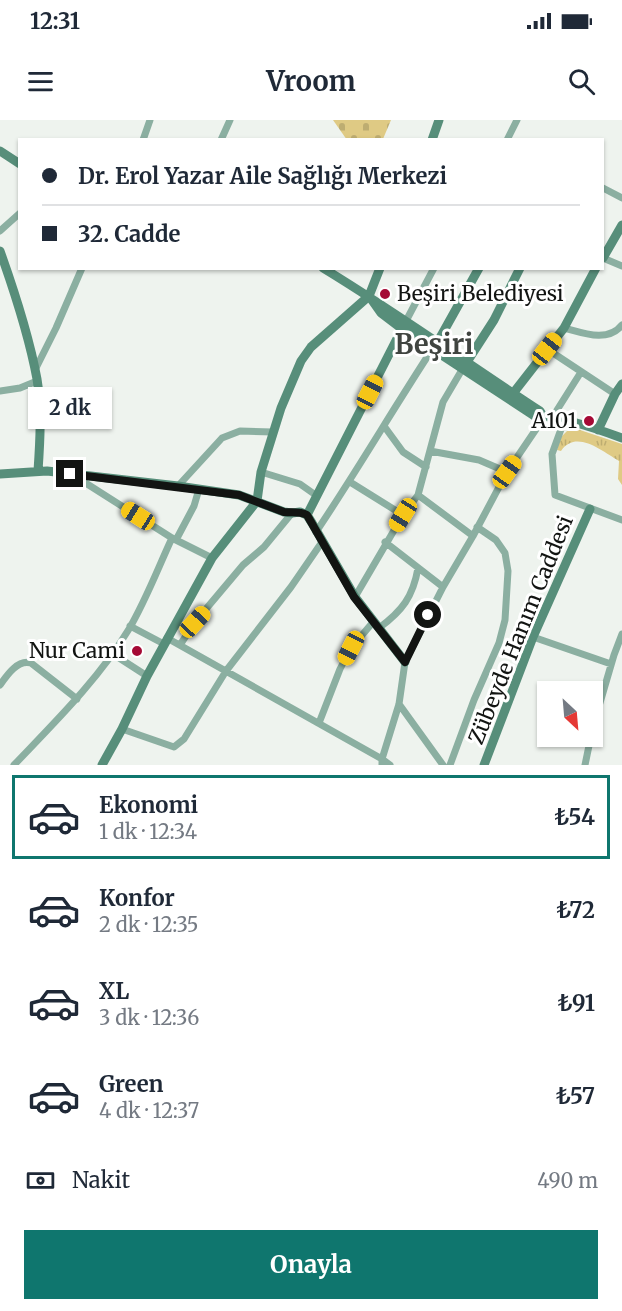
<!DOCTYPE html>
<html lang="tr">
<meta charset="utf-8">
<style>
body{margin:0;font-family:Merriweather,serif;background:#f6f6f7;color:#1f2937;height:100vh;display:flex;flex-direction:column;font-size:22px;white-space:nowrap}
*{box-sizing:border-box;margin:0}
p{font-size:20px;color:#747a83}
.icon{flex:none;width:33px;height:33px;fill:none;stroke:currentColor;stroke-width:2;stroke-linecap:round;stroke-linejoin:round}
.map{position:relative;height:645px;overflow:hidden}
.drawer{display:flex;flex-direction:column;background:#fff;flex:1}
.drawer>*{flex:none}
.top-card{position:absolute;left:18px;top:18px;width:586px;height:132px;border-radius:0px;box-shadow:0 2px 4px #0004;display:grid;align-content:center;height:132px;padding:0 24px;background:#fff}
.needle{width:39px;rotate:154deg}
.controls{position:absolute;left:537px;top:561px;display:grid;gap:12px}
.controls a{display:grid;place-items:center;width:66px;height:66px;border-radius:0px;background:#fff;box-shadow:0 2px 4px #0004;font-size:30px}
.end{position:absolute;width:27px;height:27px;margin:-14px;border:8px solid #121412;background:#fff;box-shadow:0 0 0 3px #fff}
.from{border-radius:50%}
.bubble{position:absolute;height:42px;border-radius:0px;background:#fff;box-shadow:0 2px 4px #0004;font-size:20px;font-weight:700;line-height:42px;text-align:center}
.car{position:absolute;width:18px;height:36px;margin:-18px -9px;border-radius:8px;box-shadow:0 0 4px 2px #0007;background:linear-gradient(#f5c518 24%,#345 0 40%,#f5c518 0 76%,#345 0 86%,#f5c518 0)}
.top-card b{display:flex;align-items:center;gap:21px;height:57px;font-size:22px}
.top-card b+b{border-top:2px solid #e0e1e3}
.top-card i{width:15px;height:15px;background:#1f2937}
ul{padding:10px 0 0;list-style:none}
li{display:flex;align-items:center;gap:18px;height:84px;margin:0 12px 9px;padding:0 12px;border:3px solid transparent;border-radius:0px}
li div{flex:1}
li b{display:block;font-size:22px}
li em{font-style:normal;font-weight:700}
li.on{border-color:#0f766e}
li>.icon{width:54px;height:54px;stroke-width:1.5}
.pay{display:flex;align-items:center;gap:15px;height:66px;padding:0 24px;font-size:22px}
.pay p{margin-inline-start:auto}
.button{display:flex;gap:12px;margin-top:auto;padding:12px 24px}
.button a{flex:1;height:69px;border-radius:0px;background:#0f766e;color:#fff;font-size:24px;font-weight:700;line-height:69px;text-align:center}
.status{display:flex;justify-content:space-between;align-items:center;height:42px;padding:0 30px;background:#fff;direction:ltr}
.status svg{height:16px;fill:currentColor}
header{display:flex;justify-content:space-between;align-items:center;height:78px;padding:0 24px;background:#fff;font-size:27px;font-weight:700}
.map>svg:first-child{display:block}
.grass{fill:url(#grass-tufts)}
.cemetery{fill:url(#cemetery-stones)}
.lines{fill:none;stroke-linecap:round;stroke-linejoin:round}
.street{stroke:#8bafa1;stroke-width:7}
.secondary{stroke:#578e7a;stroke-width:9}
.route{stroke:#121412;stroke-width:8}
.poi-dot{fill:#a50a35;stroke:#fff;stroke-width:2}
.labels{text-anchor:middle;stroke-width:6;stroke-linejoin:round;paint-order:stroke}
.poi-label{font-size:21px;fill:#121412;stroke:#fff;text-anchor:end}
.street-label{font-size:21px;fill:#121412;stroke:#fff}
.district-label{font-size:27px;font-weight:bold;fill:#404440;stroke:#fff}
</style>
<div class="status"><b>12:31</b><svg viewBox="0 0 49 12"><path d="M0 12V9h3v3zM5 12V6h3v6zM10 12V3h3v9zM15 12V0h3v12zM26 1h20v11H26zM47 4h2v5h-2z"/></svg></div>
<header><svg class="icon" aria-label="menu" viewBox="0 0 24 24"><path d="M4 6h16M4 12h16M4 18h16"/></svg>Vroom<svg class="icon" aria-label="search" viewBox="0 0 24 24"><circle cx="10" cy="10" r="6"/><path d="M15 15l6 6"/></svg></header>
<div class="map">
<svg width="622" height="645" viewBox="0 0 622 645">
<defs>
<pattern id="grass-tufts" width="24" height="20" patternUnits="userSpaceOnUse" patternTransform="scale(1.5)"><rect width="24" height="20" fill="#dfca84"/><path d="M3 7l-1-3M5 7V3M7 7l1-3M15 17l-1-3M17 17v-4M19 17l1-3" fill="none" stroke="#bead71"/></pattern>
<pattern id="cemetery-stones" width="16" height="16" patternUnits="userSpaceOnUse" patternTransform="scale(1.5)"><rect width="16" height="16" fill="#dfca84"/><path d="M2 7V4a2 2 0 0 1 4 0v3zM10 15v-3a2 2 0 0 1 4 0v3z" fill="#bead71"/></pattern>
</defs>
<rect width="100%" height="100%" fill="#eef3ee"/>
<path class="grass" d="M577,309L622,324V365L618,359L619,341C602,331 576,309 561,331L557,330L560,318L567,311Z"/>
<path class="cemetery" d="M333,0H391L383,19L347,20Z"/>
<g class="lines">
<path class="street" d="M143,20L150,0
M221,20L230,0
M507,20L517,0
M603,68L622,78
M0,111L20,93
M603,138L622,146
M406,201L434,148
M564,208C583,213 608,223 622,205
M547,229L615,274
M35,250L56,208L82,148
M0,271L20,268L37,261
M552,298L581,252
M564,301L552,334L555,375L622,400
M384,306L403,332L426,347
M430,331L479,340L507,352
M261,352L300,364L317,376
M73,355L172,418L212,438
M350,362L403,395
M178,366L222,318L240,311L273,312
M418,375L473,416
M316,412C357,351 393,289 433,228
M176,420L194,386L199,369
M385,422L443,467
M355,477L403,395L418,375L443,282L463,248
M130,506L164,524
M379,508C402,491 413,477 418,448
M533,517L611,544
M167,518L382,639L390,645
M180,525L195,502L243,445L264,427L292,393
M113,534L147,556
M0,565C7,555 18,539 31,543L77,579
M399,584L443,645
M319,603L340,549L351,528L374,501
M122,609L174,627L184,619L226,551L291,467L322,422
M592,610L614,535L622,514
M14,645C55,602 98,560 129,509C146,480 158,448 172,418
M382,645V639L399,584L405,542L443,467L473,416L507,352L545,296
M450,645L474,580L499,523L505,500L508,451L505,433L496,420L477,407
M585,645L591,616"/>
<path class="secondary" d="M432,20L439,0
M0,31L20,44
M0,131C15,173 29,216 37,259C42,289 40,322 38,351
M603,138L622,105
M323,148C397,193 468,244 540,291L543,296
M369,176L381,193L402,209L536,297C555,294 603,311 622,318
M436,225L479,148
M465,245L494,200L520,148
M511,276L564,208L596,148
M598,310L615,274L622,264
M0,354L47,351L178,366L239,375L284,392L292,393L300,392L307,395L312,403L355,477L405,542
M307,395L405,203
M102,645L122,609L147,556L212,438L257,381L261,352L281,288L301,241L311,227L369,176L380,148
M484,645L533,517L590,389"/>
</g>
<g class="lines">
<path class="route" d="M70,354L239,375L284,392C293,393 299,391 307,395L354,477L405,542L428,495"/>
</g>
<g class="poi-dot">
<circle cx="385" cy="174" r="6"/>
<circle cx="589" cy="301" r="6"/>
<circle cx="137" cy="531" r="6"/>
</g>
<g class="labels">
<g class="poi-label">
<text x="397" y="181" text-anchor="start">Beşiri Belediyesi</text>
<text x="577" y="308">A101</text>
<text x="125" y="538">Nur Cami</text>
</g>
<g class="street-label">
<text transform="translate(521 510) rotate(-68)" y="7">Zübeyde Hanım Caddesi</text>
</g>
<g class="district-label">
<text x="434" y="234">Beşiri</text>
</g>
</g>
</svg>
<div class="controls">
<a><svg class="needle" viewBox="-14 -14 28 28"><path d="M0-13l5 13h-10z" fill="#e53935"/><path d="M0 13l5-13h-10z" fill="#747a83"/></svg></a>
</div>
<i class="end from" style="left:428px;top:495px"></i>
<i class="end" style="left:70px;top:354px"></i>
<div class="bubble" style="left:28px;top:267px;width:84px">2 dk</div>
<i class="car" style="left:547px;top:229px;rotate:38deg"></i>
<i class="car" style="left:370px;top:272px;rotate:27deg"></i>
<i class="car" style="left:507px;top:352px;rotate:35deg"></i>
<i class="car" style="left:403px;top:395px;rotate:212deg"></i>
<i class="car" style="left:138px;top:396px;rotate:302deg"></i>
<i class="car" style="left:195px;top:502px;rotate:43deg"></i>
<i class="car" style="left:351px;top:528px;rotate:207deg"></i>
<div class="top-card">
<b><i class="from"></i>Dr. Erol Yazar Aile Sağlığı Merkezi</b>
<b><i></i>32. Cadde</b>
</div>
</div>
<section class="drawer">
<ul>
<li class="on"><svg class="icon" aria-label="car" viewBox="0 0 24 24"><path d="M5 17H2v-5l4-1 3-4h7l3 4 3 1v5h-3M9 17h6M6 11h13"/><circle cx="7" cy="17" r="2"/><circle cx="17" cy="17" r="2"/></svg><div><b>Ekonomi</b><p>1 dk · 12:34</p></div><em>₺54</em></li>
<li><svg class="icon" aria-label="car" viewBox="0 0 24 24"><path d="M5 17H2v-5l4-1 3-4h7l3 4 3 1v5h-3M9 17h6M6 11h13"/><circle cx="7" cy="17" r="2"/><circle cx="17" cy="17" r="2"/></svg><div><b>Konfor</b><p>2 dk · 12:35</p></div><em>₺72</em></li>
<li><svg class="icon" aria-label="car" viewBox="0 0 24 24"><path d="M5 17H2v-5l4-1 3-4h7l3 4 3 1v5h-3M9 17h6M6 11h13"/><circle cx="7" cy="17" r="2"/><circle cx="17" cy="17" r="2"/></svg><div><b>XL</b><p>3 dk · 12:36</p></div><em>₺91</em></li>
<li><svg class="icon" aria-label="car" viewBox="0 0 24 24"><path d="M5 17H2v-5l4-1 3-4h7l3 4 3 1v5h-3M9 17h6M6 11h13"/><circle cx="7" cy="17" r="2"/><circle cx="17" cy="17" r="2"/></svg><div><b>Green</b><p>4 dk · 12:37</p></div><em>₺57</em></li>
</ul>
<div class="pay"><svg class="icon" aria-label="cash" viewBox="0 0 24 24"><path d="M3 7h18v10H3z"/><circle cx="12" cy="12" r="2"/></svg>Nakit<p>490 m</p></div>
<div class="button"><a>Onayla</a></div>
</section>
